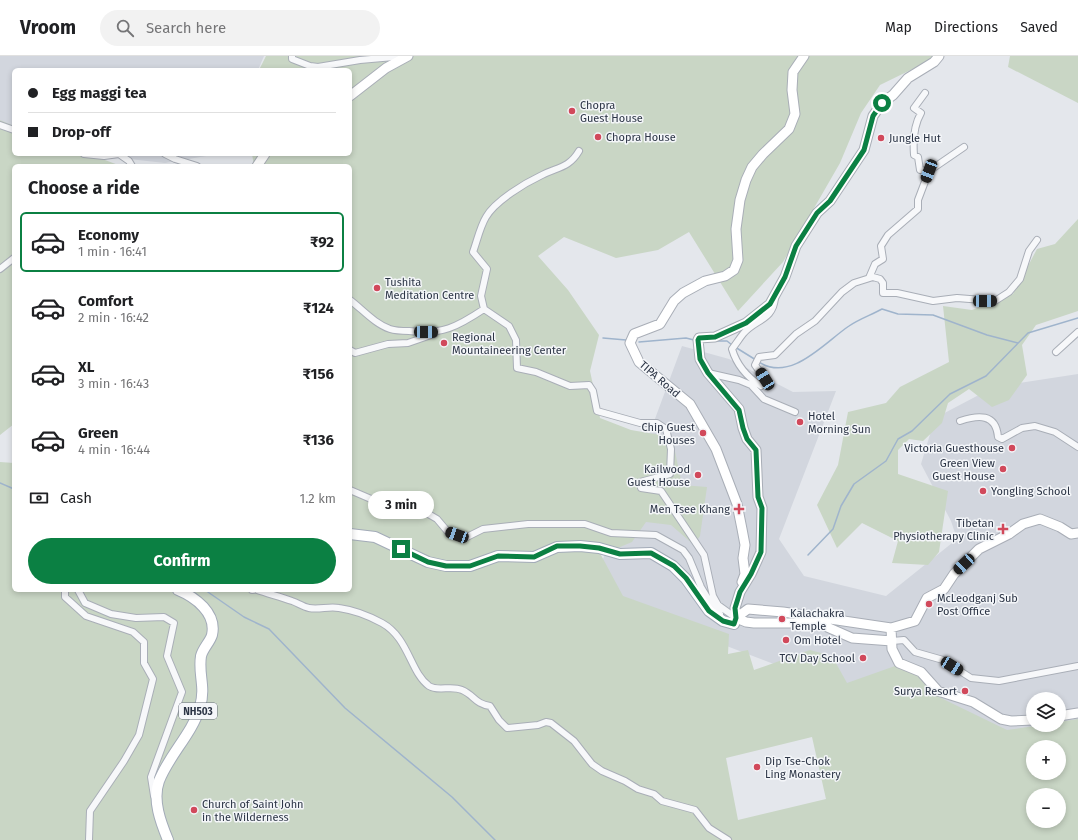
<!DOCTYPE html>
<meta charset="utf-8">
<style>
body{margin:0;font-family:"Fira Sans",sans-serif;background:#f2f2f2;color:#202124;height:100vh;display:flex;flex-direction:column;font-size:15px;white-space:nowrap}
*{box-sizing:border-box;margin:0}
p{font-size:13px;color:#757577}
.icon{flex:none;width:22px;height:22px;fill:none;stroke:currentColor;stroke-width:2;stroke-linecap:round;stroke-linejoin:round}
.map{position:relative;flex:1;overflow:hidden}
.sheet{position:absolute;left:12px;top:108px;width:340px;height:428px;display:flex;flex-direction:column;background:#fff;border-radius:6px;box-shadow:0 2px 6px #0003}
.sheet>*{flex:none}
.guide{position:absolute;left:12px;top:12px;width:340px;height:88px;border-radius:6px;box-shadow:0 2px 6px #0003;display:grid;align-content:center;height:88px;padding:0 16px;background:#fff}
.fabs{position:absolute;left:1026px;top:636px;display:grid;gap:8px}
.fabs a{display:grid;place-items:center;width:40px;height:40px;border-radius:50%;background:#fff;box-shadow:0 2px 6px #0003;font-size:20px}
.end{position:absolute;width:18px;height:18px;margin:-9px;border:5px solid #0b8043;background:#fff;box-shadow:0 0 0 2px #fff}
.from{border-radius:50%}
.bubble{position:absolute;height:28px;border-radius:14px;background:#fff;box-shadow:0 2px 6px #0003;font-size:13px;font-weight:700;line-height:28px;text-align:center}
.car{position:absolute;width:12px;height:24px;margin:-12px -6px;border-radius:5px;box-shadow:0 0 3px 1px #0007;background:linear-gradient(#222 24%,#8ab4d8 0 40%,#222 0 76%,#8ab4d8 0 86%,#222 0)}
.guide b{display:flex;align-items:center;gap:14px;height:38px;font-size:15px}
.guide b+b{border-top:1px solid #e0e0e0}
.guide i{width:10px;height:10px;background:#202124}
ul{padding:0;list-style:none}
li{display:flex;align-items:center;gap:12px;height:60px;margin:0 8px 6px;padding:0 8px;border:2px solid transparent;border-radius:6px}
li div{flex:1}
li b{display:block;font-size:15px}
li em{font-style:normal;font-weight:700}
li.selected{border-color:#0b8043}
li>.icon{width:36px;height:36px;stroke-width:1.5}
h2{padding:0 16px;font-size:18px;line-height:48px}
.pay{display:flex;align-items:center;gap:10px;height:44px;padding:0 16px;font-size:15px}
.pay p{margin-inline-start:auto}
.button{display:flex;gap:8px;margin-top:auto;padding:8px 16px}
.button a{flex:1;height:46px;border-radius:24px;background:#0b8043;color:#fff;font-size:16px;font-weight:700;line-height:46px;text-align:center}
header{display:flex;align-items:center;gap:24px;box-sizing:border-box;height:56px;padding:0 20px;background:#fff;border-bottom:1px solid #e0e0e0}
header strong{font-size:19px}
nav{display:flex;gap:22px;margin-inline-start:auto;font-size:14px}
.search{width:280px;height:36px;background:#f2f2f2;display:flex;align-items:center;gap:10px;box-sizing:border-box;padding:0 14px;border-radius:22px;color:#757577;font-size:15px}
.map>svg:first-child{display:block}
.built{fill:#d2d6de;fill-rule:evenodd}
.green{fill:#c9d6c5;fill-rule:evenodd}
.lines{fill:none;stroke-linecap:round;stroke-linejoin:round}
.stream{stroke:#9fb4cc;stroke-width:1.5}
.street-casing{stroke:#a9aeb7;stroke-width:8}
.secondary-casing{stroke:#a9aeb7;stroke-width:11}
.primary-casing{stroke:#a3abb8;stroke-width:12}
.street{stroke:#f7f8fa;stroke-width:6}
.secondary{stroke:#fff;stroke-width:9}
.primary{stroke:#fff;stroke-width:10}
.route{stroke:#0b8043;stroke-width:5}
.poi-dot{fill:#d1495b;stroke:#f4f6f9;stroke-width:1.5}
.labels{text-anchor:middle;stroke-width:3;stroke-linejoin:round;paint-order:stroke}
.shield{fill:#f4f6f9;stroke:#676e7b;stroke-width:1}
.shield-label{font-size:10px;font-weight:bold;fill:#2b3445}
.poi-label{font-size:11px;fill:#2b3445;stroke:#f4f6f9;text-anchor:start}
.street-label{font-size:11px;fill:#2b3445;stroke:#f4f6f9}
</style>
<header>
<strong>Vroom</strong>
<div class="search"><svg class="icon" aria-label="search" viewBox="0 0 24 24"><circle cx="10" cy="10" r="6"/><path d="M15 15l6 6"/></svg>Search here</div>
<nav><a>Map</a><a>Directions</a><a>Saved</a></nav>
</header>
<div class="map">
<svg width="1078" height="784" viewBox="0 0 1078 784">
<rect width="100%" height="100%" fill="#e4e7ec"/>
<path class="built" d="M0,0H264L258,14H14V70L0,65Z
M84,98H218L165,107Z
M682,290L729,303L793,336L836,335L779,483L804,520L886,540L957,483L951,465L921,408L935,362L994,331L1078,318V690L953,676L590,538ZM1033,643H1059V669H1033Z"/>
<path class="green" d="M266,0H933L929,5L880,29L861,57L840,107L783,206L738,255L689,176L658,194L616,202L564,181L538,200L568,234L599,279L590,315L600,362L631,374L672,381L682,429L707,431L700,480L694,489L671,469L646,466L632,486L601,499L623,540L729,578L728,598L748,594L754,614L810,594L832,600L847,627L895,610L918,618L941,642L1007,674L1041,669H1059V666L1078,663V784H0V406L14,407V534H350V110H254L252,98H350V14H259ZM812,681L826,743L738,764L726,702ZM1033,691H1059V717H1033ZM1033,739H1059V765H1033Z
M1010,0H1078V47L1008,11Z
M0,64L14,70V98H89L121,110H14V368L0,379Z
M1078,163V255L1036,269L1022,289L1027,319L1009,344L992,351L969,333L948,347L942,367L923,385L909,383L898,394V418L948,435L939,496L928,509L892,507L898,485L862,467L837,492L817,449L838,409L848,356L886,347L900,331L949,306L943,250L972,254L1013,238L1037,193L1055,188Z"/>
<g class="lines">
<path class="stream" d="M603,282L626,284
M715,285H727L732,289
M639,286L686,282L694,284
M735,291L756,304
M759,306C791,327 825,286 849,270C859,263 871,259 882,253L898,258L933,259L987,279L1018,287
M0,427L14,433
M808,499L833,473L841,450L854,428L886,405L898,383L912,375L950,338L986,320L1028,277L1078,262
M205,534L244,561L269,573L345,652L452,741L495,784"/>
<g class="street-casing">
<path id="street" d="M292,0V3L310,10L318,11L360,4L405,0
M0,69L14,74
M84,98L104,100L119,98L129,105L132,110
M165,98L175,103L197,110
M929,115L964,91
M0,213L14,202
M869,222L875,208L883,203L881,190L888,179L918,153V144L929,115L920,114L918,101L914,99C913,86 914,69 921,57L914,52L925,37
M775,242C773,265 755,263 743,278C739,283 736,288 732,293C737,310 747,321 761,330L765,323L755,309L759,301L775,299L796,278L815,265L842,236L854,227L873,221L880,223L883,227V237H897L933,245L957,242L995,245L1009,236L1020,223L1029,195L1037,184
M350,244C363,254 375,268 390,273C396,275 403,275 409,275C442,279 457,271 484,253
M484,253L509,270L516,284L517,312L536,316L570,330L589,329L593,335L597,355L640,367H657L666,373L671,393L670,418L640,426L641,432L661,435L704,499L713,540L718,549L736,562
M484,253L481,240L487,213L473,196C477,185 480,171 486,161C495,145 525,127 542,119C558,111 569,112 579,95
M350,294L355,297L388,288L408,287L434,278
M1056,296L1078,276
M708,317L739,324L751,329L764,343L795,356
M960,365C978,359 996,357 998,381L1002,383L1022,372L1035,370L1055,376L1078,391
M350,434L378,446L418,452L437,463L448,476L465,482L483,473L528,468H585L611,477L656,479L683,494L689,502L701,531L713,551L720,558
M65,534V541L86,560L133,576L144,586V607L153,623L139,679L124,705L90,755L89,784
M78,534L85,547L111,558L136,562L164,561L174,567L167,600L182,636L151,721L154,740
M252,534H253
M257,534C269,538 281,541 292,545C298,547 303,551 309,552C319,554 329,550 339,552C354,554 369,560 382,567C409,582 410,616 429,630C438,636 451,629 462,634C474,639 475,648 490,650L499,664L507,672L538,669L546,666L551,667L574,685L592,708L602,715L625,725L638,733L654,738L662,745L695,754L709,772L728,784
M892,585L904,584L915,596L943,604L971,622L999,625L1078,610"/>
</g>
<g class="secondary-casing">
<path id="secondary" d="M350,40L386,12L408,0
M257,110L265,98
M742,526L745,518L743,502L745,489L742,473L737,448L716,393L690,348L639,306L630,287L634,278L660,268L674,245L683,237L705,225L725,220L734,214L738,204L736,173L740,144L746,124L752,111L763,98L789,73L795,58L792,34L793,16L804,0
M736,562L735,552L740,536L751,518L761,496L762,452L758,441L756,394L747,383L743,372L739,353L708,317L700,303L698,284L699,282L715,281L746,267L770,248L785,221L796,190L817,157L830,145L864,94L873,60L882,47L893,39L908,22L934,6L939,0
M736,562L748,553L783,556L891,572L915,565L927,542L944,533L954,518L979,493L1009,478L1023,468L1040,463L1060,471L1071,478L1078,477
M736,562L746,566L754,567H818L852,582L892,585
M891,572L892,593L899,607L921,616L938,635L973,646L1001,663L1011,665L1033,664
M1059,660L1078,657"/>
</g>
<g class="primary-casing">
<path id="primary" d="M350,478L375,481L428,506L446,510H470L498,500L534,501L557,491L580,490L599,492L620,498L651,497L673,510L686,523L709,555L723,565L734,568L736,562
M168,784C161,767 152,744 159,725C169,699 192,678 200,651C206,630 198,619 201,600C203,592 210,586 212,579C217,557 195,541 178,534"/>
</g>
<use href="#street" class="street"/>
<use href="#secondary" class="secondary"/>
<use href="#primary" class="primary"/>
</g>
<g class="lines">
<path class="route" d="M401,493L428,506L446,510H470L498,500L534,501L557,490H580L599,492L620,498L651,497L674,510L686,522L709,555L723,565L734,568L736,562L735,552L740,536L751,518L761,496L762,452L758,441L756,394L747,383L743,372L739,354L708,317L700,303L698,284L699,282L715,281L746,267L770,248L785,221L796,190L817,157L830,145L864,94L873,60L882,47"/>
</g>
<g class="poi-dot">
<circle cx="572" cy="55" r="4"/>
<circle cx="598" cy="81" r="4"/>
<circle cx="881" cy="82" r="4"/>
<circle cx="377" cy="232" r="4"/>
<circle cx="444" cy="287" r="4"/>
<circle cx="800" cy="366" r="4"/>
<circle cx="703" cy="377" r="4"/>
<circle cx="1012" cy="392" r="4"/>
<circle cx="1003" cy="413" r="4"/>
<circle cx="698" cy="419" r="4"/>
<circle cx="983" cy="435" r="4"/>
<path d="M737 447h4v4h4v4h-4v4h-4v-4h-4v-4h4z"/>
<path d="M1001 467h4v4h4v4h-4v4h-4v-4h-4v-4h4z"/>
<circle cx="929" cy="548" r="4"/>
<circle cx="782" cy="563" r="4"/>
<circle cx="786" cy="584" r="4"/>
<circle cx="863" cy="602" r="4"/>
<circle cx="965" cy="635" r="4"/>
<circle cx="757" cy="711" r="4"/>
<circle cx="194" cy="754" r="4"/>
</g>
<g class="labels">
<rect class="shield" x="179" y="647" width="38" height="16" rx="3"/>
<g class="shield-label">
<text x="198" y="659">NH503</text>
</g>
<g class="poi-label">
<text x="580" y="53">Chopra<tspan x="580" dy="13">Guest House</tspan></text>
<text x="606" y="85">Chopra House</text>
<text x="889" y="86">Jungle Hut</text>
<text x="385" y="230">Tushita<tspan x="385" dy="13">Meditation Centre</tspan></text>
<text x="452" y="285">Regional<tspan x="452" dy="13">Mountaineering Center</tspan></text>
<text x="808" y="364">Hotel<tspan x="808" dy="13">Morning Sun</tspan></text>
<text x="695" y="375" text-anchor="end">Chip Guest<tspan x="695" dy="13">Houses</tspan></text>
<text x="1004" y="396" text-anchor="end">Victoria Guesthouse</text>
<text x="995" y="411" text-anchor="end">Green View<tspan x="995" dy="13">Guest House</tspan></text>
<text x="690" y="417" text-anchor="end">Kailwood<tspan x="690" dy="13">Guest House</tspan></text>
<text x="991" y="439">Yongling School</text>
<text x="730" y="457" text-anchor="end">Men Tsee Khang</text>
<text x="994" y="471" text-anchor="end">Tibetan<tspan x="994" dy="13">Physiotherapy Clinic</tspan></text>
<text x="937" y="546">McLeodganj Sub<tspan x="937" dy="13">Post Office</tspan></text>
<text x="790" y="561">Kalachakra<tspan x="790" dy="13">Temple</tspan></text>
<text x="794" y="588">Om Hotel</text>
<text x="855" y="606" text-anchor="end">TCV Day School</text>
<text x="957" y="639" text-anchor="end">Surya Resort</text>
<text x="765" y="709">Dip Tse-Chok<tspan x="765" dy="13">Ling Monastery</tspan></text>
<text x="202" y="752">Church of Saint John<tspan x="202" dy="13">in the Wilderness</tspan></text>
</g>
<g class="street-label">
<text transform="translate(660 323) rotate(41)" y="4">TIPA Road</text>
</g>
</g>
</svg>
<div class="fabs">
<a><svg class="icon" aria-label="layers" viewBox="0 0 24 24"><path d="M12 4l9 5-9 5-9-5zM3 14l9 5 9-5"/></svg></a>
<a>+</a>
<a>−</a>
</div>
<i class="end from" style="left:882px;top:47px"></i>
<i class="end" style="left:401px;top:493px"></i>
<div class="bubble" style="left:368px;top:435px;width:66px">3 min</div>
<i class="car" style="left:929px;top:115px;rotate:201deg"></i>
<i class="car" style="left:985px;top:245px;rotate:90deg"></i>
<i class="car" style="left:426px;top:276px;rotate:91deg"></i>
<i class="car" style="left:765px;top:323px;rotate:328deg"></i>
<i class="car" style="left:457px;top:479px;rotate:290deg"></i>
<i class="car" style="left:964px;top:508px;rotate:227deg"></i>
<i class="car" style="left:952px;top:610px;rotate:122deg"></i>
<div class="guide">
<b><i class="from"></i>Egg maggi tea</b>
<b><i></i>Drop-off</b>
</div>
<section class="sheet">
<h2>Choose a ride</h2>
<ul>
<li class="selected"><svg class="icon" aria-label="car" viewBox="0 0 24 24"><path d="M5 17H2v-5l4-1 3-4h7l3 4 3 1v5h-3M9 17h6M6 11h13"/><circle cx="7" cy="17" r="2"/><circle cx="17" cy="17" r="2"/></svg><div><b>Economy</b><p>1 min · 16:41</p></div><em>₹92</em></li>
<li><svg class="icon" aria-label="car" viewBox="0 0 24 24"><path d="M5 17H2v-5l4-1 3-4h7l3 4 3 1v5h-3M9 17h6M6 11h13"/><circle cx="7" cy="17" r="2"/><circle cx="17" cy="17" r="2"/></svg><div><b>Comfort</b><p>2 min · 16:42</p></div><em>₹124</em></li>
<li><svg class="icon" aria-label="car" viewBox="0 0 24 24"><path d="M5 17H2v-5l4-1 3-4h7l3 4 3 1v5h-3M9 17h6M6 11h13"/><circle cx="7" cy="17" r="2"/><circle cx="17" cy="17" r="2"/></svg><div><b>XL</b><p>3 min · 16:43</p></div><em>₹156</em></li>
<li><svg class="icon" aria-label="car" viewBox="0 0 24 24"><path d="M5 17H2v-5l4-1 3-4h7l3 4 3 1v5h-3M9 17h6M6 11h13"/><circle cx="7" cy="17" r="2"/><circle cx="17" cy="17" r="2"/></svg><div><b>Green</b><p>4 min · 16:44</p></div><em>₹136</em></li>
</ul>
<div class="pay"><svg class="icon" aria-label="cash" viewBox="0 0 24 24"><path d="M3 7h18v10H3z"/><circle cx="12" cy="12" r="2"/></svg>Cash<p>1.2 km</p></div>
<div class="button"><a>Confirm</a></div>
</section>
</div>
